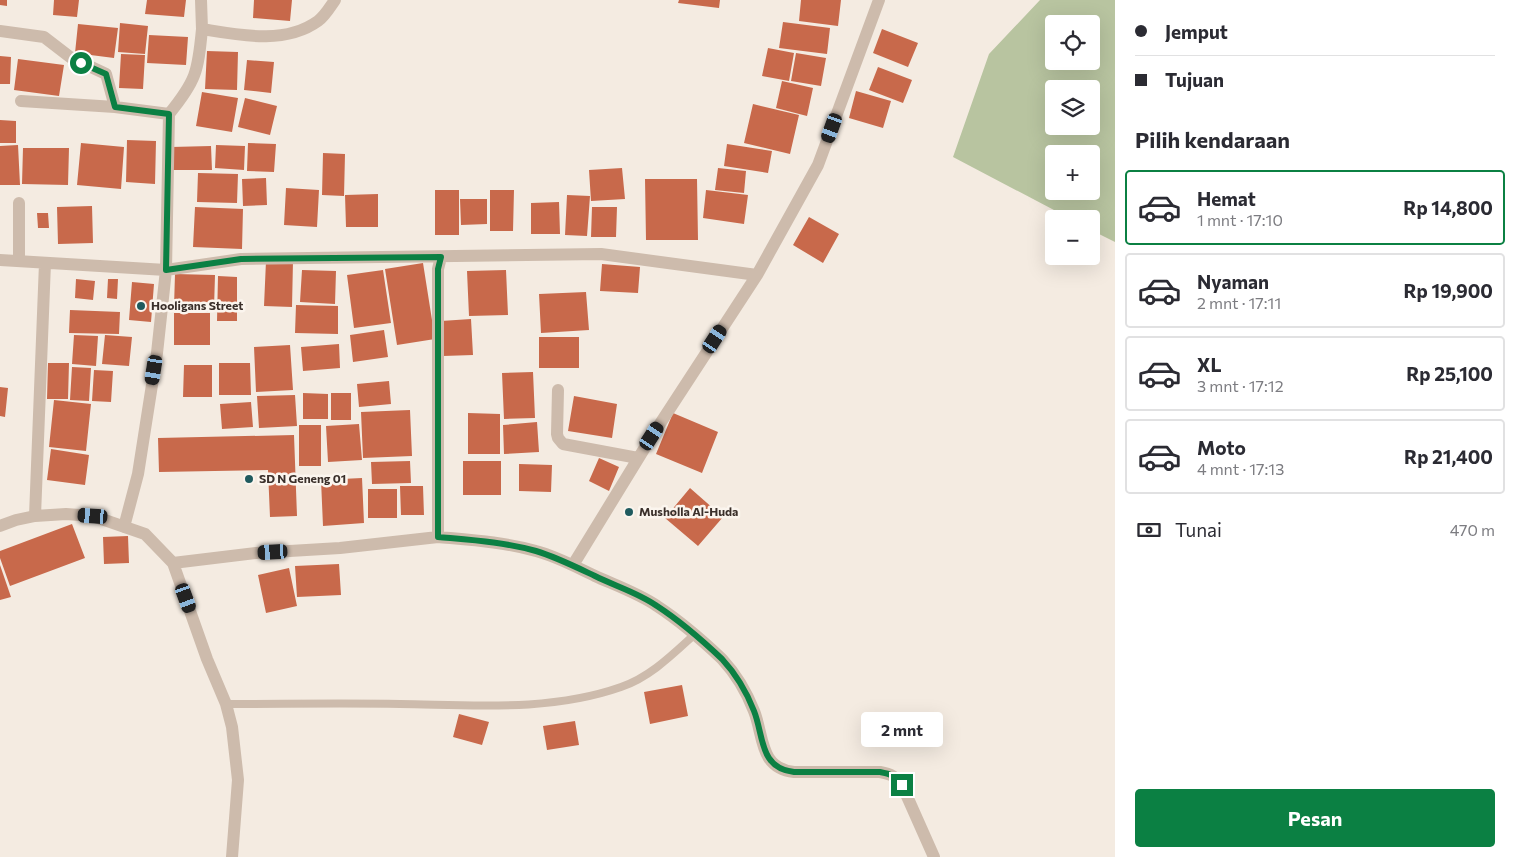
<!DOCTYPE html>
<html lang="id">
<meta charset="utf-8">
<style>
body{margin:0;font-family:Commissioner,sans-serif;background:#f7f7f7;color:#2b2b33;height:100vh;display:flex;flex-direction:column;font-size:19px;white-space:nowrap}
*{box-sizing:border-box;margin:0}
p{font-size:16px;color:#7c7c81}
.icon{flex:none;width:28px;height:28px;fill:none;stroke:currentColor;stroke-width:2;stroke-linecap:round;stroke-linejoin:round}
.map{position:relative;flex:1;overflow:hidden}
.sheet{display:flex;flex-direction:column;background:#fff;width:400px}
.sheet>*{flex:none}
.guide{display:grid;align-content:center;height:110px;padding:0 20px;background:#fff}
.tools{position:absolute;left:1045px;top:15px;display:grid;gap:10px}
.tools a{display:grid;place-items:center;width:55px;height:55px;border-radius:5px;background:#fff;box-shadow:0 5px 20px #0002;font-size:25px}
.end{position:absolute;width:22px;height:22px;margin:-11px;border:6px solid #0b8043;background:#fff;box-shadow:0 0 0 2px #fff}
.from{border-radius:50%}
.bubble{position:absolute;height:35px;border-radius:5px;background:#fff;box-shadow:0 5px 20px #0002;font-size:16px;font-weight:700;line-height:35px;text-align:center}
.car{position:absolute;width:15px;height:30px;margin:-15px -8px;border-radius:6px;box-shadow:0 0 4px 1px #0007;background:linear-gradient(#222 24%,#8ab4d8 0 40%,#222 0 76%,#8ab4d8 0 86%,#222 0)}
.guide b{display:flex;align-items:center;gap:18px;height:48px;font-size:19px}
.guide b+b{border-top:1px solid #e1e1e2}
.guide i{width:12px;height:12px;background:#2b2b33}
ul{padding:0;list-style:none}
li{display:flex;align-items:center;gap:15px;height:75px;margin:0 10px 8px;padding:0 10px;border:2px solid #e1e1e2;border-radius:5px}
li div{flex:1}
li b{display:block;font-size:19px}
li em{font-style:normal;font-weight:700}
li.active{border-color:#0b8043}
li>.icon{width:45px;height:45px;stroke-width:1.5}
h2{padding:0 20px;font-size:22px;line-height:60px}
.pay{display:flex;align-items:center;gap:12px;height:55px;padding:0 20px;font-size:19px}
.pay p{margin-inline-start:auto}
.cta{display:flex;gap:10px;margin-top:auto;padding:10px 20px}
.cta a{flex:1;height:58px;border-radius:5px;background:#0b8043;color:#fff;font-size:20px;font-weight:700;line-height:58px;text-align:center}
main{display:flex;flex:1;min-height:0}
.map>svg:first-child{display:block}
.green{fill:#b8c4a0;fill-rule:evenodd}
.building{fill:#c8694b}
.lines{fill:none;stroke-linecap:round;stroke-linejoin:round}
.service{stroke:#cdbbac;stroke-width:8}
.minor{stroke:#cdbbac;stroke-width:12}
.route{stroke:#0b8043;stroke-width:6}
.poi-dot{fill:#1f5a5e;stroke:#fbf5ee;stroke-width:2}
.labels{text-anchor:middle;stroke-width:5;stroke-linejoin:round;paint-order:stroke}
.poi-label{font-size:12px;font-weight:bold;fill:#3b302b;stroke:#fbf5ee;text-anchor:start}
</style>
<main>
<div class="map">
<svg width="1115" height="857" viewBox="0 0 1115 857">
<rect width="100%" height="100%" fill="#f4ebe1"/>
<path class="green" d="M1040,0H1115V242L1091,230V219H1071L953,157L989,54ZM1054,24H1091V61H1054ZM1054,89H1091V126H1054ZM1054,154H1091V191H1054Z"/>
<path class="building" d="M0,0H7V6L0,5Z
M54,0H79L77,17L53,15Z
M147,0H186L184,17L145,14Z
M254,0H292L290,21L253,18Z
M679,0H720L719,8L678,3Z
M801,0H841L838,26L799,21Z
M783,22L830,28L827,54L779,48Z
M120,23L148,26L145,54L118,52Z
M78,24L118,28L114,58L75,53Z
M882,29L918,43L908,67L873,53Z
M149,35L188,37L186,65L147,63Z
M768,48L794,53L789,81L762,76Z
M207,51L238,52L237,90L205,89Z
M796,53L826,58L821,86L791,81Z
M121,54L145,55L143,89L119,88Z
M0,56L11,57L10,84H0Z
M18,59L64,65L59,96L14,90Z
M247,60L274,62L271,93L244,90Z
M878,67L912,80L903,103L869,90Z
M782,81L813,88L807,116L776,108Z
M856,91L891,101L883,128L849,118Z
M202,92L238,98L232,132L196,126Z
M245,98L277,106L270,135L238,127Z
M753,104L799,115L790,154L744,143Z
M0,120L16,121V143H0Z
M127,140L156,141L155,184L126,182Z
M81,143L124,147L121,189L77,185Z
M248,143L276,144L274,172L247,171Z
M727,144L772,151L768,173L724,166Z
M18,145L20,185H0V146Z
M216,145L245,146L244,170L215,168Z
M211,146L212,170H172L171,147Z
M23,148H69L68,185L22,184Z
M323,153L345,154L344,196L322,195Z
M622,168L625,199L591,201L589,170Z
M718,168L746,171L744,193L715,190Z
M198,173L238,174L237,203L197,202Z
M266,178L267,205L243,206L242,179Z
M645,179H697L698,240H646Z
M286,188L319,190L317,227L284,225Z
M435,190H459V235H435Z
M490,190H514L513,231H490Z
M706,190L748,195L744,224L703,218Z
M378,194V227H346L345,195Z
M567,195L590,196L587,236L565,235Z
M460,199H487V224L461,225Z
M559,202L560,234H531V203Z
M92,206L93,243L58,244L57,207Z
M195,207L243,209L242,249L193,247Z
M592,207H617L616,237H591Z
M37,213H48L49,228H38Z
M809,217L839,234L823,263L793,245Z
M266,261H293L292,307L264,306Z
M423,263L435,339L397,345L385,269Z
M602,264L640,267L638,293L600,291Z
M302,270L336,271L335,304L300,302Z
M383,270L391,323L354,328L347,275Z
M506,270L508,315L469,316L467,271Z
M175,274L215,275L214,308L174,307Z
M218,276L237,277V321H217Z
M76,279L95,281L93,300L75,298Z
M108,279H118L117,299L107,298Z
M132,282L154,284L151,322L129,320Z
M586,292L589,330L541,333L539,294Z
M296,305L338,306V334L295,333Z
M70,310L120,312L119,334L69,333Z
M174,313H210V345H174Z
M471,319L473,355L443,356L441,321Z
M384,330L388,357L353,362L350,335Z
M74,335L98,336L96,366L72,364Z
M105,335L132,337L129,366L102,364Z
M539,337H579V368H539Z
M339,344L340,368L303,371L301,347Z
M290,345L293,390L256,392L254,347Z
M48,363H69L68,399H47Z
M219,363H250L251,395H219Z
M184,365H212V397H183Z
M72,367L91,368L89,401L70,400Z
M94,370L113,371L111,402L92,401Z
M533,372L535,418L504,419L502,373Z
M389,381L391,404L359,407L357,384Z
M0,387L8,388L5,417L0,416Z
M303,393L328,394V419H303Z
M331,393H351V420H331Z
M295,395L297,426L259,428L257,396Z
M574,396L617,404L612,438L568,431Z
M54,400L91,404L86,451L49,447Z
M251,402L253,427L222,429L220,404Z
M410,410L412,456L363,458L361,412Z
M468,413L500,414V454H468Z
M673,413L718,432L702,473L656,454Z
M537,422L539,452L504,454L503,425Z
M359,424L362,460L328,462L326,426Z
M299,425H321V466H299Z
M294,435L297,516L270,517L268,470L159,472L158,438Z
M51,449L89,455L85,485L47,480Z
M599,458L619,467L609,491L589,481Z
M410,461L411,483L372,484L371,462Z
M463,461H501V495H463Z
M519,464L552,465L551,492L519,491Z
M362,478L364,523L323,526L321,480Z
M400,486H423L424,515H401Z
M690,488L723,517L698,546L665,518Z
M368,489H397V518H368Z
M72,524L85,558L10,586L0,558V551Z
M128,536L129,563L104,564L103,537Z
M339,564L341,595L297,597L295,566Z
M0,565L11,597L0,600Z
M289,568L297,606L266,613L258,575Z
M682,685L688,716L650,724L644,692Z
M459,714L489,722L482,745L453,737Z
M575,721L579,745L547,750L543,726Z"/>
<g class="lines">
<path class="service" d="M226,704C284,704 342,703 400,704C473,705 550,712 621,687C650,677 672,655 694,635"/>
<path class="minor" d="M201,0L202,29
M0,31L44,37L70,57L106,74L115,107
M21,101L115,107L169,114L166,270L157,353L138,474L124,527
M169,114C196,81 198,72 202,29C239,35 285,45 318,21C325,16 330,7 335,0
M0,260L166,270L241,259L601,254L757,275L818,165L879,0
M19,261V203
M558,390L557,434L558,438L563,444L638,458
M35,516L45,263
M0,526L16,520L35,516L66,514L93,516L145,534L173,563L256,553L340,548L438,537V269L441,257
M438,537C471,540 504,542 536,551C556,556 576,567 595,576C615,585 640,594 657,606C680,621 702,640 722,659C735,673 747,693 754,711C764,736 759,768 794,772H880C891,774 895,776 902,785L934,857
M173,563L207,659L226,704L232,727L238,780L232,857
M573,565L652,436L757,275"/>
</g>
<g class="lines">
<path class="route" d="M81,63L106,74L115,107L169,114L166,270L241,259L441,257L438,269V537C471,540 504,542 536,551C556,557 576,567 595,576C615,586 639,593 657,606C680,621 702,640 722,659C735,673 747,693 754,711C764,736 759,768 794,772H880C891,774 895,776 902,785"/>
</g>
<g class="poi-dot">
<circle cx="141" cy="306" r="5"/>
<circle cx="249" cy="479" r="5"/>
<circle cx="629" cy="512" r="5"/>
</g>
<g class="labels">
<g class="poi-label">
<text x="151" y="310">Hooligans Street</text>
<text x="259" y="483">SD N Geneng 01</text>
<text x="639" y="516">Musholla Al-Huda</text>
</g>
</g>
</svg>
<div class="tools">
<a><svg class="icon" aria-label="locate" viewBox="0 0 24 24"><circle cx="12" cy="12" r="6"/><path d="M12 2v4M12 18v4M2 12h4M18 12h4"/></svg></a>
<a><svg class="icon" aria-label="layers" viewBox="0 0 24 24"><path d="M12 4l9 5-9 5-9-5zM3 14l9 5 9-5"/></svg></a>
<a>+</a>
<a>−</a>
</div>
<i class="end from" style="left:81px;top:63px"></i>
<i class="end" style="left:902px;top:785px"></i>
<div class="bubble" style="left:861px;top:712px;width:82px">2 mnt</div>
<i class="car" style="left:832px;top:128px;rotate:200deg"></i>
<i class="car" style="left:715px;top:339px;rotate:33deg"></i>
<i class="car" style="left:154px;top:370px;rotate:189deg"></i>
<i class="car" style="left:652px;top:436px;rotate:33deg"></i>
<i class="car" style="left:93px;top:516px;rotate:274deg"></i>
<i class="car" style="left:273px;top:552px;rotate:267deg"></i>
<i class="car" style="left:186px;top:598px;rotate:160deg"></i>
</div>
<section class="sheet">
<div class="guide">
<b><i class="from"></i>Jemput</b>
<b><i></i>Tujuan</b>
</div>
<h2>Pilih kendaraan</h2>
<ul>
<li class="active"><svg class="icon" aria-label="car" viewBox="0 0 24 24"><path d="M5 17H2v-5l4-1 3-4h7l3 4 3 1v5h-3M9 17h6M6 11h13"/><circle cx="7" cy="17" r="2"/><circle cx="17" cy="17" r="2"/></svg><div><b>Hemat</b><p>1 mnt · 17:10</p></div><em>Rp 14,800</em></li>
<li><svg class="icon" aria-label="car" viewBox="0 0 24 24"><path d="M5 17H2v-5l4-1 3-4h7l3 4 3 1v5h-3M9 17h6M6 11h13"/><circle cx="7" cy="17" r="2"/><circle cx="17" cy="17" r="2"/></svg><div><b>Nyaman</b><p>2 mnt · 17:11</p></div><em>Rp 19,900</em></li>
<li><svg class="icon" aria-label="car" viewBox="0 0 24 24"><path d="M5 17H2v-5l4-1 3-4h7l3 4 3 1v5h-3M9 17h6M6 11h13"/><circle cx="7" cy="17" r="2"/><circle cx="17" cy="17" r="2"/></svg><div><b>XL</b><p>3 mnt · 17:12</p></div><em>Rp 25,100</em></li>
<li><svg class="icon" aria-label="car" viewBox="0 0 24 24"><path d="M5 17H2v-5l4-1 3-4h7l3 4 3 1v5h-3M9 17h6M6 11h13"/><circle cx="7" cy="17" r="2"/><circle cx="17" cy="17" r="2"/></svg><div><b>Moto</b><p>4 mnt · 17:13</p></div><em>Rp 21,400</em></li>
</ul>
<div class="pay"><svg class="icon" aria-label="cash" viewBox="0 0 24 24"><path d="M3 7h18v10H3z"/><circle cx="12" cy="12" r="2"/></svg>Tunai<p>470 m</p></div>
<div class="cta"><a>Pesan</a></div>
</section>
</main>
